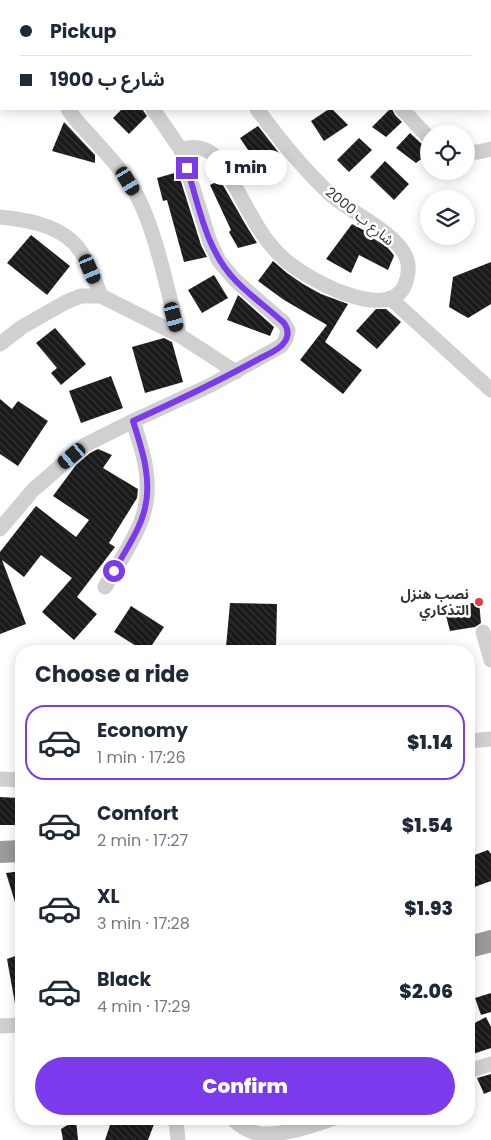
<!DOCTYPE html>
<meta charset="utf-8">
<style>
body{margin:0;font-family:Poppins,"Noto Sans Arabic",sans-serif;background:#f6f6f7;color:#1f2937;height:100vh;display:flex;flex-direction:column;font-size:19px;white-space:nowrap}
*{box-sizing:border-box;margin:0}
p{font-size:16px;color:#747a83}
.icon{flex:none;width:28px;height:28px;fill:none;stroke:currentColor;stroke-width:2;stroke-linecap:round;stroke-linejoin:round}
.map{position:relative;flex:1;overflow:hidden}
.details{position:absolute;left:15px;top:645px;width:460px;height:480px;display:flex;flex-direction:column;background:#fff;border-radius:20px;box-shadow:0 2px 12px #0003}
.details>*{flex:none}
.top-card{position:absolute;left:0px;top:0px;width:491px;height:110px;box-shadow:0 2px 12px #0003;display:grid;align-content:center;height:110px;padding:0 20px;background:#fff}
.tools{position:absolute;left:420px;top:125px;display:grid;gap:10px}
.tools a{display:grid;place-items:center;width:55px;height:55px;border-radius:50%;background:#fff;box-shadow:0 2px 12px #0003;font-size:25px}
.end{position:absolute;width:22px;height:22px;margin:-11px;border:6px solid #7c3aed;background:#fff;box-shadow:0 0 0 2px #fff}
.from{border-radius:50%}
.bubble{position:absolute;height:35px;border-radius:18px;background:#fff;box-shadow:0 2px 12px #0003;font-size:16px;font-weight:800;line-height:35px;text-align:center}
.car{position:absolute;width:15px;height:30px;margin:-15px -8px;border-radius:6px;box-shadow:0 0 4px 1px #0007;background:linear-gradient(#222 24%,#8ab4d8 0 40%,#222 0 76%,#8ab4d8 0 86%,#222 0)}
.top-card b{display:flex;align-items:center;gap:18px;height:48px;font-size:19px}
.top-card b+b{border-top:1px solid #e0e1e3}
.top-card i{width:12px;height:12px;background:#1f2937}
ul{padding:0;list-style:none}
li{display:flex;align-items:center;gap:15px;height:75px;margin:0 10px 8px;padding:0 10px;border:2px solid transparent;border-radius:20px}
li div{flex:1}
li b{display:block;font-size:19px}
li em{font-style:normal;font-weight:800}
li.active{border-color:#7c3aed}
li>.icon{width:45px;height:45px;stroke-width:1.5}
h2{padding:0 20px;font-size:22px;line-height:60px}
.button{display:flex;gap:10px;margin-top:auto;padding:10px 20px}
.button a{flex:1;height:58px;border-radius:30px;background:#7c3aed;color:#fff;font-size:20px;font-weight:800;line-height:58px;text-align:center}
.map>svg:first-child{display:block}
.building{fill:url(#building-back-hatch)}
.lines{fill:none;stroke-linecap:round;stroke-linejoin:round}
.minor{stroke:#d0d0d0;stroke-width:15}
.highway{stroke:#9a9a9a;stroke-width:22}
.route{stroke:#7c3aed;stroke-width:6}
.poi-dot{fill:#e63946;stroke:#fff;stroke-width:2}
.labels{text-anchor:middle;stroke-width:5;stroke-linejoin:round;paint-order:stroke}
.street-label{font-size:14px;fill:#333;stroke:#fff}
.poi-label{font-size:14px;font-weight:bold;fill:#333;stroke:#fff;text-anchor:end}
</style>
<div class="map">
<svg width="491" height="1140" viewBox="0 0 491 1140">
<defs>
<pattern id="building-back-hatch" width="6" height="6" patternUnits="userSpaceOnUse" patternTransform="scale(1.25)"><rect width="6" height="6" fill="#1a1a1a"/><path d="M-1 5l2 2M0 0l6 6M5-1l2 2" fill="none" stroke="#333"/></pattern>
</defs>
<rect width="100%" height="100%" fill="#fff"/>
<path class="building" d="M122,109H142L147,116L129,134L113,118Z
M329,109H332L348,125L324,141L311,121Z
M390,109H392L395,115L402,122L386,137L372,127Z
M64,122L95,155V163L52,151Z
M258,126L283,158L263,172L240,138Z
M410,133L423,145L429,147V153L416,163L396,148Z
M359,138L372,150L349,172L337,160Z
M385,161L409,184L394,200L370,177Z
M178,172L201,245L207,257L184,262L167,200L163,201L157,178Z
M220,180L247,227L257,243L238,248L229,232L231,230L210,185Z
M352,224L369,233L368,235L387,247L393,254L394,256L388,270L359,255L351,273L326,259Z
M31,235L70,266L47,295L7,263Z
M273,261L287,273L303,284L321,294L348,304L325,342L362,370L343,394L300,360L327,325L284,300L258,281Z
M491,262V304L468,318L449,307L453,277Z
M214,275L228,298L202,313L188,290Z
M238,295L274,327L270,336L227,320Z
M376,309H386L401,322L377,349L356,331Z
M55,328L86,364L61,385L51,373L57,368L36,343Z
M164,338L172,342L183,382L145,393L132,347Z
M111,376L123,408L81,423L69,391Z
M0,399L12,409L18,401L48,421L18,466L0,454Z
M98,449L112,455L103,468L138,489L137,498L109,543L115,547L77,597L97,614L74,640L42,612L72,578L41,555L24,577L2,560L26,624L0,634V552L36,506L76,537L89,520L53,496L76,465L90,453Z
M479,602L481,623L475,627L450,631L444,608Z
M230,603L277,604L276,649L226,647Z
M131,606L164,627L148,651H144L114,632Z
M0,797L18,798L21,825H0Z
M488,850L491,854V881L469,889V857Z
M21,871V915H19L6,873Z
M21,954V1009H16L7,959Z
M491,993V1012L481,1015L475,998Z
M486,1017L491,1027V1048L473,1054L469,1046V1026Z
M491,1074V1091L484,1094L477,1078Z
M112,1119H156L148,1140H105Z
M76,1120L78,1140H63L61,1129Z"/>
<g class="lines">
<path class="minor" d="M53,1V0
M121,1L122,0
M239,1L240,0
M403,1L405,0
M490,50L491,48
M490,90L491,94
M68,109C76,122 86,130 95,141C107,154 120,168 129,182C155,221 167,290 179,335
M402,109L429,138
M181,150C194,145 207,148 216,157C241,189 253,231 283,258C303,277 385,323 404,287C408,278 410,266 406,257C396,233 351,212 331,195C303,169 279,139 257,109
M466,152H478L491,149
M0,217C31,220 69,227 84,257C91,269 96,283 101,296
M390,298L491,390
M0,344L22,327L66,302L81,296H101L179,335L236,372
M0,529L33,490L85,445L133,421L211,385L281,346L286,339L288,330L284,323L235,280L219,261L210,242L181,150L153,109
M105,587C117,566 141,530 145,508C152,478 142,449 133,421
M483,632L491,660
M469,741L491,739
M0,779L21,780
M0,1026L21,1025
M469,1071L491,1064
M176,1119L178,1140
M233,1119C240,1126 249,1132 260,1134C280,1136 313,1126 332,1119"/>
<path class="highway" d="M0,852L21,851
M469,947L491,941"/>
</g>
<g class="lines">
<path class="route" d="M114,571C125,551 140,530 145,508C152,479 142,449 133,421C175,402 217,382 257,360C265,355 278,351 283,344C289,337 289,330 284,323C268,308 250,296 235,280C206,250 199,206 187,168"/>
</g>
<circle class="poi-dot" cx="479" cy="602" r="5"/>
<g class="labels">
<g class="street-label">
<text transform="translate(360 216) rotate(39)" y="5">شارع ب 2000</text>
</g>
<g class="poi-label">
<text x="469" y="599">نصب هنزل<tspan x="469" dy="16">التذكاري</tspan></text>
</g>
</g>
</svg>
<div class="tools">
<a><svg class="icon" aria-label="locate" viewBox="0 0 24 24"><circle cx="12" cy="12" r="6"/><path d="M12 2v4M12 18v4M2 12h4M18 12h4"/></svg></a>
<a><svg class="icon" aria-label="layers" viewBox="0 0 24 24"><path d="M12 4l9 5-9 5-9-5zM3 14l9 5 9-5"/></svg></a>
</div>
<i class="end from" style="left:114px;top:571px"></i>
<i class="end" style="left:187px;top:168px"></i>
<div class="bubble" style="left:205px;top:150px;width:82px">1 min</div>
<i class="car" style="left:128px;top:181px;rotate:149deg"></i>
<i class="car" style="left:90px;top:269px;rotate:157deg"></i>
<i class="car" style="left:174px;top:317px;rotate:165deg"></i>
<i class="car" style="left:72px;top:456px;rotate:230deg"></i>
<div class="top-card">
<b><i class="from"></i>Pickup</b>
<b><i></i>شارع ب 1900</b>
</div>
<section class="details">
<h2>Choose a ride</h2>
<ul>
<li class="active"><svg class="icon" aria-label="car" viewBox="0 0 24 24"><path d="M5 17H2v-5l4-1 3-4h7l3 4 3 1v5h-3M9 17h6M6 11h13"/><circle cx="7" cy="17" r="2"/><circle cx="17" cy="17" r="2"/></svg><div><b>Economy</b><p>1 min · 17:26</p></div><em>$1.14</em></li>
<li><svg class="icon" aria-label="car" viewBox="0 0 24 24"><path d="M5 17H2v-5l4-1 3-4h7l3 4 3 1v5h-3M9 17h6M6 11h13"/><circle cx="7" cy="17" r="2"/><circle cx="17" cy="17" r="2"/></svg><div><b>Comfort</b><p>2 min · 17:27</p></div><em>$1.54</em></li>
<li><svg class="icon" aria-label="car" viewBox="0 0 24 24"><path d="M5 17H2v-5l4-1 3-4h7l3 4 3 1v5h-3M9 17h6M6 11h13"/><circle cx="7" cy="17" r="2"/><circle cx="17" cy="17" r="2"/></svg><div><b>XL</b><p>3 min · 17:28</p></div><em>$1.93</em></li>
<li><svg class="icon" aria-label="car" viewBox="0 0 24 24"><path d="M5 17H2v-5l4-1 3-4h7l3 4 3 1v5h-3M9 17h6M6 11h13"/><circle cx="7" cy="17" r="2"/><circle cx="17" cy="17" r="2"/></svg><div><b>Black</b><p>4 min · 17:29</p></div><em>$2.06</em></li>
</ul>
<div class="button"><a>Confirm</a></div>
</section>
</div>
